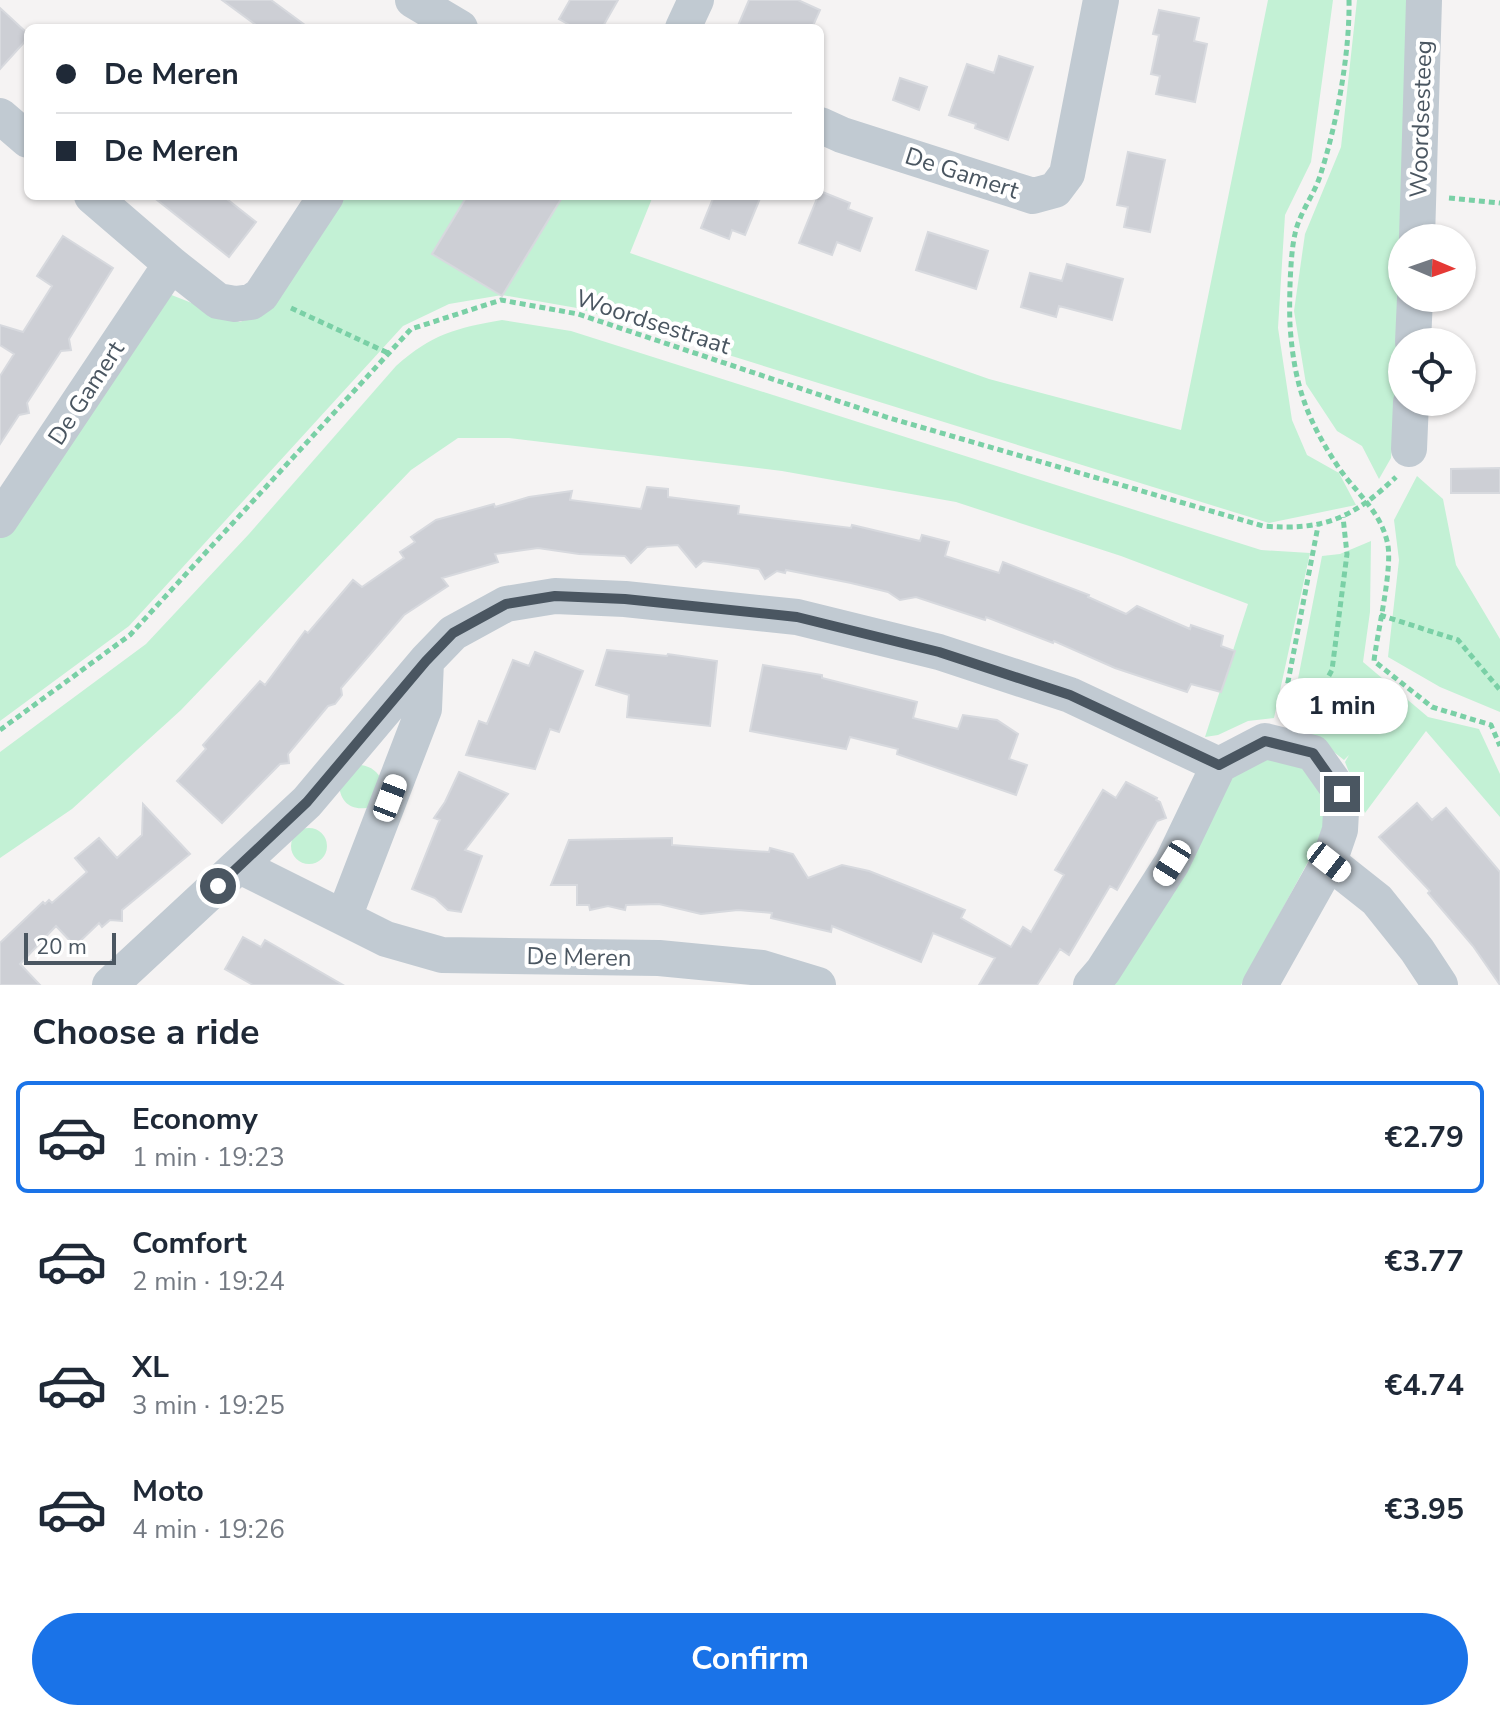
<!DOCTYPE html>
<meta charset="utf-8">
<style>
body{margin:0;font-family:"Nunito Sans",sans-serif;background:#f2f2f3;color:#1f2937;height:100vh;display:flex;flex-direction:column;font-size:30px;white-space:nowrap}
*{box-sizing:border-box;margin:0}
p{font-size:26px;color:#747a83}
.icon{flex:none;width:44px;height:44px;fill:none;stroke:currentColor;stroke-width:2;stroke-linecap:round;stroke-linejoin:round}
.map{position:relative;height:985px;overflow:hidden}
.details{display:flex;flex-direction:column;background:#fff;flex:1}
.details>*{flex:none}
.banner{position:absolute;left:24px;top:24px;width:800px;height:176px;border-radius:12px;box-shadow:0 2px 6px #0004;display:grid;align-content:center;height:176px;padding:0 32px;background:#fff}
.needle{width:52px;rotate:92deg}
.buttons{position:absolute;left:1388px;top:224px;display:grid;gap:16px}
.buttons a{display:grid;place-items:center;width:88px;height:88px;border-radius:50%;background:#fff;box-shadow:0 2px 6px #0004;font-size:40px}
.scale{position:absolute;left:24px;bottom:20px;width:92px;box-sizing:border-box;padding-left:8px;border:4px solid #4a5661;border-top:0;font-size:22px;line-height:28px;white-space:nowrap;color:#4a5661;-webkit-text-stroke:6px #fff;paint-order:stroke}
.end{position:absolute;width:36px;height:36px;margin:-18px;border:10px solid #4a5661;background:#fff;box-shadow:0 0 0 4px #fff}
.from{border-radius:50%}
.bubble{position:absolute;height:56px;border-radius:28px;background:#fff;box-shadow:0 2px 6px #0004;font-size:26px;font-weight:700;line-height:56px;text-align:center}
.car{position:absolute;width:24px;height:48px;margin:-24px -12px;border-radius:10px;box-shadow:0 0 6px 2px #0007;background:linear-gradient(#fff 24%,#345 0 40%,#fff 0 76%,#345 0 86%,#fff 0)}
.banner b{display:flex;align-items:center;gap:28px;height:76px;font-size:30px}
.banner b+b{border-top:2px solid #e0e1e3}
.banner i{width:20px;height:20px;background:#1f2937}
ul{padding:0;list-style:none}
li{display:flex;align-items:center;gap:24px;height:112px;margin:0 16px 12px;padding:0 16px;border:4px solid transparent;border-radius:12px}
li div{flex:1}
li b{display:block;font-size:30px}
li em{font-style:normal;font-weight:700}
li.selected{border-color:#1a73e8}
li>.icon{width:72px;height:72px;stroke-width:1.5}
h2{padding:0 32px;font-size:36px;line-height:96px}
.action{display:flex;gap:16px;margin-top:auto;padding:16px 32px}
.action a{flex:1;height:92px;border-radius:48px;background:#1a73e8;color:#fff;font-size:32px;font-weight:700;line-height:92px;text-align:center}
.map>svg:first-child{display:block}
.green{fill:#c3f1d5}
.building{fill:#cdcfd5;stroke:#d7d9de;stroke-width:2}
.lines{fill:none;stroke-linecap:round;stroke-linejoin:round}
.path{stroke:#7ad0a6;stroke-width:5;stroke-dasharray:6 4;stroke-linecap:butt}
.street{stroke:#c1cad2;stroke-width:36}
.route{stroke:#4a5661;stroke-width:10}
.labels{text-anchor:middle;stroke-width:8;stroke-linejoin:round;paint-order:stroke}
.street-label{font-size:24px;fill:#4a5661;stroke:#fff}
</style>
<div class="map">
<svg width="1500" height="985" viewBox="0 0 1500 985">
<rect width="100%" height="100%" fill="#f5f3f3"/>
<path class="green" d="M1268,0H1333L1311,162L1285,215L1278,328L1292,420L1307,455L1339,473L1356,505L1269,523L577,308L502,295L449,304L403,326L129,626L0,721V538L169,294L240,322L263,313L340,196H653L630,253L989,379L1181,430Z
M1357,0H1414L1402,238L1398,379L1391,458L1379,479L1362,446L1337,431L1306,384L1294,311L1305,234L1341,147Z
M502,320L571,331L1261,550L1310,553L1274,718L1248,721L1218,735L1205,737L1248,604L1121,556L956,502L782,471L509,438H458L411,470L181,710L72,809L0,858V752L146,644L249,534L396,366C432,334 456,328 502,320Z
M1417,476L1443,499L1456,565L1500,639V712L1440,687L1388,657L1399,560L1394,520Z
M1371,541L1370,612L1363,662L1428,717L1479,729L1500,774V817L1426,731L1365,813L1345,762L1349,755L1344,760L1315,737L1288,730L1322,556L1340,554Z
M1266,756L1303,763L1326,792L1328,825L1241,985H1103L1215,802L1239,769Z
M361,765C372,767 377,771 383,782L371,807C351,812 339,802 339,782Z
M291 846a18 18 0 1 1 36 0a18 18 0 1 1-36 0Z"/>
<path class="building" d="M222,0H271L309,28H260Z
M570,0H618L602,28H575L559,19Z
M749,0H798L820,10L812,28H737Z
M0,8L28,34V38L0,69Z
M1159,10L1199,18L1194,41L1207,44L1195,102L1156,94L1160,76L1151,74L1159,35L1153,34Z
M999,56L1033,67L1008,140L975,128L976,124L949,115L967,64L994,73Z
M900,78L927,87L919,110L893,100Z
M1128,152L1165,160L1150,232L1124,227L1128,207L1117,205Z
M820,191L850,203L848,209L872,218L860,251L837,242L832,255L799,243Z
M152,196H223L256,222L229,257Z
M467,196H563L502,296L432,254Z
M714,196H761L745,235L732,230L729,239L701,228Z
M928,232L988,251L976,289L916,270Z
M63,236L113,268L69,339L71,350L61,351L27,403L29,413L19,415L0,444V376L14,354L0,345V325L23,332L52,286L37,276Z
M1067,264L1123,279L1112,320L1059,306L1056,317L1021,307L1030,273L1062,281Z
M1500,468V493H1451V469Z
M647,487L668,489V497L739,506L738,514L851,528L852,525L920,541L922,535L949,542L945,556L999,573L1003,562L1089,595L1088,597L1126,614L1137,606L1190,629L1191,625L1223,636L1221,646L1235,651L1221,692L1191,684L1187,692L1115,668L1054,641L1053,643L986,617L985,620L916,597L900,600L888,592L851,583L786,570L785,573L777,571L765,579L759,569L727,564L703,561L696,567L678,545L647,547L631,563L625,556L579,554L538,548L495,554L498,562L442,578L448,586L404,615L341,688L342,695L335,704L328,706L288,754L289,763L280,764L222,823L177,781L206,749L203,745L260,681L265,685L305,631L308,633L353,580L362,587L404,558L400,552L415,542L411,537L436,520L494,504L495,507L529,497L572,491L570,500L641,509Z
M607,650L667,656L668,654L717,661L710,726L627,717L629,695L596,685Z
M535,652L583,671L559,732L550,729L535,769L466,755L479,721L487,724L513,660L529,666Z
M763,665L822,675V678L917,702L913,718L958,729L963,715L997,720L1018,734L1009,759L1027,765L1016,795L897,754L898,749L850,737L846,749L750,731Z
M459,772L508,794L465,850L482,856L461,912L448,910L435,898L412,889L438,824L440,820L434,818L445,802Z
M1126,782L1157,798L1156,800L1160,802L1166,818L1157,821L1117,890L1110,886L1069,955L1060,949L1037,985H979L995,958L933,933L921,962L832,926L831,932L771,918L772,913L738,910L701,914L659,904L626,905L625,910L608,906L590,910L589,905H577V885H551L569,840L672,838V845L769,852L770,848L793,854L808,878L842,865L869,871L917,890L965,910L961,918L1011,947L1023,927L1031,932L1064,875L1055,870L1103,790L1116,798Z
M1417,803L1432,820L1446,808L1500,872V985L1473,946L1428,893L1430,891L1379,837Z
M143,804L190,854L122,910V921L110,920L102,927L99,923L75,946L56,926L20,964L40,985H0V943L43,902L45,904L49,900L52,903L87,872L75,858L99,838L117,858L142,835Z
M243,937L261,947L265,940L343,985H253L225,969Z"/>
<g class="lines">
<path class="path" d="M1349,0C1350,52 1337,123 1321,173C1315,194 1299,213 1295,234C1290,254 1289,304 1290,325C1294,385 1307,421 1341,471C1358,494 1380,512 1387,541C1394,565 1377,633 1374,661L1432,707L1491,725L1500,746
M1449,198L1500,203
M291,308L388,353
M1380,615L1458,640L1500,690
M1283,708L1305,704L1320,692L1332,670L1347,554L1343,517
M1282,713L1318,526
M0,730L130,635L411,329L501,300L578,314L886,417L1263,526C1324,531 1353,518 1396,477"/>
<path class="street" d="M413,0L460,28
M683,28L696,0
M0,116L28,140
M820,125L842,135L1033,196L1055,190L1067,174L1101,0
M92,196L171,264L218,301L235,304L251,302L261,295L326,196
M1417,238L1424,0
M1413,342L1415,298
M1409,449L1411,402
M0,520L171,264
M1329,862L1377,900L1417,950L1440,985
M240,866L386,939L442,955L659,958L762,968L818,985
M344,917L424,709L426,661
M110,985L307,802L426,661L453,633L506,604L555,596L625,599L797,617L939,652L1070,695L1219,765
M1091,985L1103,971L1172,863L1219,765L1265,741L1313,753L1342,794L1340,830L1329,862L1260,985"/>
</g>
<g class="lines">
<path class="route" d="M218,886L307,802L426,661L453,633L506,604L555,596L625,599L797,617L939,652L1070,695L1219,765L1265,741L1313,753L1342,794"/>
</g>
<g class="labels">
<g class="street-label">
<text transform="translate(1421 119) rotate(-88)" y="8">Woordsesteeg</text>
<text transform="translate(962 173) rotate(18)" y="8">De Gamert</text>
<text transform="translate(653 322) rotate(18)" y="8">Woordsestraat</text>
<text transform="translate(86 393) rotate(-57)" y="8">De Gamert</text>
<text transform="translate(579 957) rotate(1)" y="8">De Meren</text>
</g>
</g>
</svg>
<div class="buttons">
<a><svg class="needle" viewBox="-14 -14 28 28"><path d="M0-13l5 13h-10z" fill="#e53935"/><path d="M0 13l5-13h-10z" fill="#747a83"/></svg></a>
<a><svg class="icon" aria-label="locate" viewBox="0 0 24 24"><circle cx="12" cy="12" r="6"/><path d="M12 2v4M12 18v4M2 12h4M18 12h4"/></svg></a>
</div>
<div class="scale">20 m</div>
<i class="end from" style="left:218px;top:886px"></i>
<i class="end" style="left:1342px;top:794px"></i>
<div class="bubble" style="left:1276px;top:678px;width:132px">1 min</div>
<i class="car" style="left:390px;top:798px;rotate:21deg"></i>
<i class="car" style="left:1329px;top:862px;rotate:128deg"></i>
<i class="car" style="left:1172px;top:863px;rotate:212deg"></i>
<div class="banner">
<b><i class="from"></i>De Meren</b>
<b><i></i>De Meren</b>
</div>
</div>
<section class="details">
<h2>Choose a ride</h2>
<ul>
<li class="selected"><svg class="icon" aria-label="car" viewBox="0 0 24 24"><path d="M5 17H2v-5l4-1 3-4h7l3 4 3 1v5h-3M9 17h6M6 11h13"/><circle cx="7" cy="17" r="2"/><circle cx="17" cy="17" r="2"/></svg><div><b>Economy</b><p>1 min · 19:23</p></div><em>€2.79</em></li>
<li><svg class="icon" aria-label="car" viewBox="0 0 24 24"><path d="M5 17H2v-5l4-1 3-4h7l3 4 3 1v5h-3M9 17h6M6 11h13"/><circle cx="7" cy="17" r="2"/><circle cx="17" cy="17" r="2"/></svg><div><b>Comfort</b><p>2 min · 19:24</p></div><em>€3.77</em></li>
<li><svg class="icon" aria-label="car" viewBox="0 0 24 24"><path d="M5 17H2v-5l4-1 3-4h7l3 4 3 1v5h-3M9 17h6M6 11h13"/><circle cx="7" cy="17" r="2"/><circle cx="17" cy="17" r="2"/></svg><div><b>XL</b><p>3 min · 19:25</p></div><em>€4.74</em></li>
<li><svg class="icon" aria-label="car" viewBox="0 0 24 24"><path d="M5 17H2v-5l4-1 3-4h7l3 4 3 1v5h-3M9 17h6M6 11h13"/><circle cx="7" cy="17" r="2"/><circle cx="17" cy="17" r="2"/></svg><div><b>Moto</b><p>4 min · 19:26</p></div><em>€3.95</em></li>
</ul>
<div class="action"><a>Confirm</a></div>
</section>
